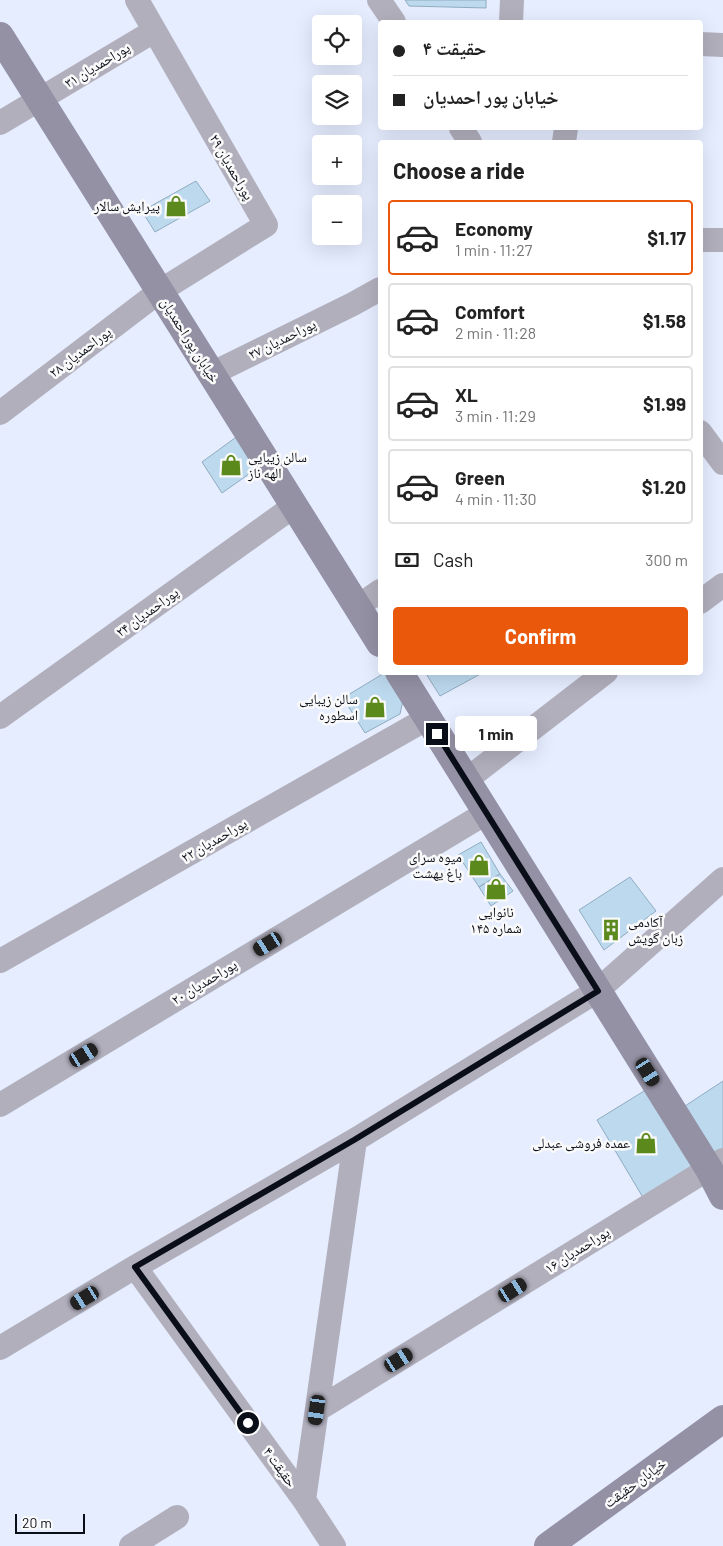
<!DOCTYPE html>
<meta charset="utf-8">
<style>
body{margin:0;font-family:Barlow,"Noto Naskh Arabic",sans-serif;background:#f6f6f6;color:#222;height:100vh;display:flex;flex-direction:column;font-size:19px;white-space:nowrap}
*{box-sizing:border-box;margin:0}
p{font-size:16px;color:#767676}
.icon{flex:none;width:28px;height:28px;fill:none;stroke:currentColor;stroke-width:2;stroke-linecap:round;stroke-linejoin:round}
.map{position:relative;flex:1;overflow:hidden}
.details{position:absolute;left:378px;top:140px;width:325px;height:535px;display:flex;flex-direction:column;background:#fff;border-radius:5px;box-shadow:0 5px 20px #0002}
.details>*{flex:none}
.hud{position:absolute;left:378px;top:20px;width:325px;height:110px;border-radius:5px;box-shadow:0 5px 20px #0002;display:grid;align-content:center;height:110px;padding:0 15px;background:#fff}
.buttons{position:absolute;left:312px;top:15px;display:grid;gap:10px}
.buttons a{display:grid;place-items:center;width:50px;height:50px;border-radius:5px;background:#fff;box-shadow:0 5px 20px #0002;font-size:25px}
.scale{position:absolute;left:15px;bottom:12px;width:70px;box-sizing:border-box;padding-left:5px;border:2px solid #0a0e18;border-top:0;font-size:14px;line-height:18px;white-space:nowrap;color:#0a0e18;-webkit-text-stroke:4px #fafafa;paint-order:stroke}
.end{position:absolute;width:22px;height:22px;margin:-11px;border:6px solid #0a0e18;background:#fff;box-shadow:0 0 0 2px #fff}
.from{border-radius:50%}
.bubble{position:absolute;height:35px;border-radius:5px;background:#fff;box-shadow:0 5px 20px #0002;font-size:16px;font-weight:700;line-height:35px;text-align:center}
.car{position:absolute;width:15px;height:30px;margin:-15px -8px;border-radius:6px;box-shadow:0 0 4px 1px #0007;background:linear-gradient(#222 24%,#8ab4d8 0 40%,#222 0 76%,#8ab4d8 0 86%,#222 0)}
.hud b{display:flex;align-items:center;gap:18px;height:48px;font-size:19px}
.hud b+b{border-top:1px solid #e0e0e0}
.hud i{width:12px;height:12px;background:#222}
ul{padding:0;list-style:none}
li{display:flex;align-items:center;gap:15px;height:75px;margin:0 10px 8px;padding:0 5px;border:2px solid #e0e0e0;border-radius:5px}
li div{flex:1}
li b{display:block;font-size:19px}
li em{font-style:normal;font-weight:700}
li.on{border-color:#ea580c}
li>.icon{width:45px;height:45px;stroke-width:1.5}
h2{padding:0 15px;font-size:22px;line-height:60px}
.pay{display:flex;align-items:center;gap:12px;height:55px;padding:0 15px;font-size:19px}
.pay p{margin-inline-start:auto}
.cta{display:flex;gap:10px;margin-top:auto;padding:10px 15px}
.cta a{flex:1;height:58px;border-radius:5px;background:#ea580c;color:#fff;font-size:20px;font-weight:700;line-height:58px;text-align:center}
.map>svg:first-child{display:block}
.building{fill:#bdd9ee;stroke:#90acc0}
.lines{fill:none;stroke-linecap:round;stroke-linejoin:round}
.street{stroke:#b2afbd;stroke-width:24}
.secondary{stroke:#9591a5;stroke-width:28}
.route{stroke:#0a0e18;stroke-width:6}
.labels{text-anchor:middle;stroke-width:5;stroke-linejoin:round;paint-order:stroke}
.street-label{font-size:14px;fill:#0a0e18;stroke:#fafafa}
.poi-label{font-size:14px;fill:#0a0e18;stroke:#fafafa;text-anchor:end}
</style>
<div class="map">
<svg width="723" height="1546" viewBox="0 0 723 1546">
<rect width="100%" height="100%" fill="#e5edff"/>
<path class="building" d="M405,0H486V8L409,6Z
M196,181L210,201L155,232L142,211Z
M239,435L259,467L222,493L202,462Z
M386,672L403,700L400,714L365,733L343,698Z
M425,672H484L440,696Z
M481,842L500,874L479,887L458,855Z
M500,874L513,891L491,906L479,887Z
M630,877L656,911L604,950L579,910Z
M723,1081V1150L716,1156L685,1106Z
M649,1088L694,1167L645,1201L597,1120Z"/>
<g class="lines">
<path class="street" d="M379,0L394,22
M511,22L512,0
M700,44L723,45
M0,123L154,31
M461,128L470,142
M564,142L566,128
M700,240H723
M211,374L353,304L380,289
M0,413L160,291L266,225L137,0
M700,432L723,463
M700,602L723,585
M357,607L380,591
M0,717L294,506
M466,780L606,672
M0,961L428,718
M0,1105L486,813
M135,1267L304,1500L334,1546
M0,1348L135,1267L355,1140L597,991L723,879
M317,1410L723,1160
M304,1500L355,1140
M131,1546L177,1517"/>
<path class="secondary" d="M0,36L380,643
M399,672L709,1169L723,1196
M548,1546L723,1419"/>
</g>
<g class="lines">
<path class="route" d="M248,1423L135,1267L354,1140L598,991L437,734"/>
</g>
<defs>
<g id="shop-bare" transform="scale(1.725)"><path d="M-5-2.5h2.3a2.7 3.5 0 0 1 5.4 0H5L5.5 6h-11ZM-1.5-2.5h3a1.5 2.3 0 0 0-3 0Z" fill="#5c891b" stroke="#fafafa" stroke-width="2.5" paint-order="stroke"/></g>
<g id="building-bare" transform="scale(1.725)"><path d="M-4-6H4V6H1V3H-1V6H-4ZM-2.5-4.3h1.7v1.8h-1.7ZM.8-4.3h1.7v1.8H.8ZM-2.5-1h1.7V.8h-1.7ZM.8-1h1.7V.8H.8Z" fill="#5c891b" stroke="#fafafa" stroke-width="2.5" paint-order="stroke"/></g>
</defs>
<g fill-rule="evenodd">
<use href="#shop-bare" x="176" y="206"/>
<use href="#shop-bare" x="231" y="465"/>
<use href="#shop-bare" x="375" y="707"/>
<use href="#shop-bare" x="479" y="865"/>
<use href="#shop-bare" x="496" y="889"/>
<use href="#building-bare" x="611" y="930"/>
<use href="#shop-bare" x="646" y="1143"/>
</g>
<g class="labels">
<g class="street-label">
<text transform="translate(97 65) rotate(-31)" y="5">پوراحمدیان ۳۱</text>
<text transform="translate(232 167) rotate(60)" y="5">پوراحمدیان ۲۹</text>
<text transform="translate(282 339) rotate(-26)" y="5">پوراحمدیان ۲۷</text>
<text transform="translate(190 340) rotate(58)" y="5">خیابان پور احمدیان</text>
<text transform="translate(80 352) rotate(-37)" y="5">پوراحمدیان ۲۸</text>
<text transform="translate(147 612) rotate(-36)" y="5">پوراحمدیان ۲۴</text>
<text transform="translate(214 840) rotate(-30)" y="5">پوراحمدیان ۲۲</text>
<text transform="translate(204 982) rotate(-31)" y="5">پوراحمدیان ۲۰</text>
<text transform="translate(577 1250) rotate(-32)" y="5">پوراحمدیان ۱۶</text>
<text transform="translate(280 1467) rotate(54)" y="5">حقیقت ۴</text>
<text transform="translate(635 1483) rotate(-36)" y="5">خیابان حقیقت</text>
</g>
<g class="poi-label">
<text x="160" y="211">پیرایش سالار</text>
<text x="248" y="462" text-anchor="start">سالن زیبایی<tspan x="248" dy="16">الهه ناز</tspan></text>
<text x="358" y="704">سالن زیبایی<tspan x="358" dy="16">اسطوره</tspan></text>
<text x="462" y="862">میوه سرای<tspan x="462" dy="16">باغ یهشت</tspan></text>
<text x="496" y="917" text-anchor="middle">نانوایی<tspan x="496" dy="16">شماره ۱۴۵</tspan></text>
<text x="628" y="927" text-anchor="start">آکادمی<tspan x="628" dy="16">زبان گویش</tspan></text>
<text x="630" y="1148">عمده فروشی عبدلی</text>
</g>
</g>
</svg>
<div class="buttons">
<a><svg class="icon" aria-label="locate" viewBox="0 0 24 24"><circle cx="12" cy="12" r="6"/><path d="M12 2v4M12 18v4M2 12h4M18 12h4"/></svg></a>
<a><svg class="icon" aria-label="layers" viewBox="0 0 24 24"><path d="M12 4l9 5-9 5-9-5zM3 14l9 5 9-5"/></svg></a>
<a>+</a>
<a>−</a>
</div>
<div class="scale">20 m</div>
<i class="end from" style="left:248px;top:1423px"></i>
<i class="end" style="left:437px;top:734px"></i>
<div class="bubble" style="left:455px;top:716px;width:82px">1 min</div>
<i class="car" style="left:268px;top:944px;rotate:239deg"></i>
<i class="car" style="left:84px;top:1055px;rotate:59deg"></i>
<i class="car" style="left:648px;top:1072px;rotate:148deg"></i>
<i class="car" style="left:513px;top:1290px;rotate:58deg"></i>
<i class="car" style="left:85px;top:1298px;rotate:239deg"></i>
<i class="car" style="left:399px;top:1360px;rotate:58deg"></i>
<i class="car" style="left:317px;top:1410px;rotate:188deg"></i>
<div class="hud">
<b><i class="from"></i>حقیقت ۴</b>
<b><i></i>خیابان پور احمدیان</b>
</div>
<section class="details">
<h2>Choose a ride</h2>
<ul>
<li class="on"><svg class="icon" aria-label="car" viewBox="0 0 24 24"><path d="M5 17H2v-5l4-1 3-4h7l3 4 3 1v5h-3M9 17h6M6 11h13"/><circle cx="7" cy="17" r="2"/><circle cx="17" cy="17" r="2"/></svg><div><b>Economy</b><p>1 min · 11:27</p></div><em>$1.17</em></li>
<li><svg class="icon" aria-label="car" viewBox="0 0 24 24"><path d="M5 17H2v-5l4-1 3-4h7l3 4 3 1v5h-3M9 17h6M6 11h13"/><circle cx="7" cy="17" r="2"/><circle cx="17" cy="17" r="2"/></svg><div><b>Comfort</b><p>2 min · 11:28</p></div><em>$1.58</em></li>
<li><svg class="icon" aria-label="car" viewBox="0 0 24 24"><path d="M5 17H2v-5l4-1 3-4h7l3 4 3 1v5h-3M9 17h6M6 11h13"/><circle cx="7" cy="17" r="2"/><circle cx="17" cy="17" r="2"/></svg><div><b>XL</b><p>3 min · 11:29</p></div><em>$1.99</em></li>
<li><svg class="icon" aria-label="car" viewBox="0 0 24 24"><path d="M5 17H2v-5l4-1 3-4h7l3 4 3 1v5h-3M9 17h6M6 11h13"/><circle cx="7" cy="17" r="2"/><circle cx="17" cy="17" r="2"/></svg><div><b>Green</b><p>4 min · 11:30</p></div><em>$1.20</em></li>
</ul>
<div class="pay"><svg class="icon" aria-label="cash" viewBox="0 0 24 24"><path d="M3 7h18v10H3z"/><circle cx="12" cy="12" r="2"/></svg>Cash<p>300 m</p></div>
<div class="cta"><a>Confirm</a></div>
</section>
</div>
